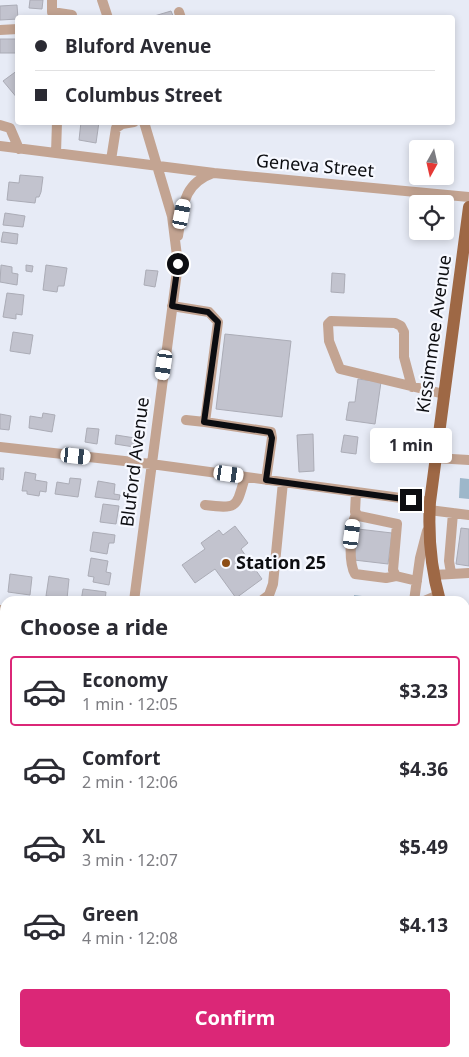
<!DOCTYPE html>
<meta charset="utf-8">
<style>
body{margin:0;font-family:"Noto Sans",sans-serif;background:#f2f2f3;color:#2b2b33;height:100vh;display:flex;flex-direction:column;font-size:19px;white-space:nowrap}
*{box-sizing:border-box;margin:0}
p{font-size:16px;color:#7c7c81}
.icon{flex:none;width:28px;height:28px;fill:none;stroke:currentColor;stroke-width:2;stroke-linecap:round;stroke-linejoin:round}
.map{position:relative;flex:1;overflow:hidden}
.drawer{position:absolute;left:0px;top:596px;width:470px;height:461px;display:flex;flex-direction:column;background:#fff;border-radius:15px 15px 0 0;box-shadow:0 2px 8px #0003}
.drawer>*{flex:none}
.hud{position:absolute;left:15px;top:15px;width:440px;height:110px;border-radius:5px;box-shadow:0 2px 8px #0003;display:grid;align-content:center;height:110px;padding:0 20px;background:#fff}
.needle{width:32px;rotate:188deg}
.controls{position:absolute;left:409px;top:140px;display:grid;gap:10px}
.controls a{display:grid;place-items:center;width:45px;height:45px;border-radius:5px;background:#fff;box-shadow:0 2px 8px #0003;font-size:25px}
.end{position:absolute;width:22px;height:22px;margin:-11px;border:6px solid #0c0d11;background:#fff;box-shadow:0 0 0 2px #fff}
.from{border-radius:50%}
.bubble{position:absolute;height:35px;border-radius:5px;background:#fff;box-shadow:0 2px 8px #0003;font-size:16px;font-weight:700;line-height:35px;text-align:center}
.car{position:absolute;width:15px;height:30px;margin:-15px -8px;border-radius:6px;box-shadow:0 0 4px 1px #0007;background:linear-gradient(#fff 24%,#345 0 40%,#fff 0 76%,#345 0 86%,#fff 0)}
.hud b{display:flex;align-items:center;gap:18px;height:48px;font-size:19px}
.hud b+b{border-top:1px solid #e1e1e2}
.hud i{width:12px;height:12px;background:#2b2b33}
ul{padding:0;list-style:none}
li{display:flex;align-items:center;gap:15px;height:70px;margin:0 10px 8px;padding:0 10px;border:2px solid transparent;border-radius:5px}
li div{flex:1}
li b{display:block;font-size:19px}
li em{font-style:normal;font-weight:700}
li.selected{border-color:#db2777}
li>.icon{width:45px;height:45px;stroke-width:1.5}
h2{padding:0 20px;font-size:22px;line-height:60px}
.primary-button{display:flex;gap:10px;margin-top:auto;padding:10px 20px}
.primary-button a{flex:1;height:58px;border-radius:5px;background:#db2777;color:#fff;font-size:20px;font-weight:700;line-height:58px;text-align:center}
.map>svg:first-child{display:block}
.water{fill:#9db7ca}
.building{fill:#c2c3ce;stroke:#abacb6}
.lines{fill:none;stroke-linecap:round;stroke-linejoin:round}
.minor{stroke:#c3a492;stroke-width:10}
.major{stroke:#9e6845;stroke-width:12}
.route{stroke:#0c0d11;stroke-width:6}
.poi-dot{fill:#8d4d15;stroke:#f6f8ff;stroke-width:2}
.labels{text-anchor:middle;stroke-width:4.5;stroke-linejoin:round;paint-order:stroke}
.street-label{font-size:18px;fill:#0c0d11;stroke:#f6f8ff}
.poi-label{font-size:18px;font-weight:bold;fill:#0c0d11;stroke:#f6f8ff;text-anchor:start}
</style>
<div class="map">
<svg width="469" height="1057" viewBox="0 0 469 1057">
<rect width="100%" height="100%" fill="#e7ebf6"/>
<path class="water" d="M460,478L469,479V499L459,498Z
M354,595L386,599V601H354Z"/>
<path class="building" d="M30,0H43L42,9L29,8Z
M17,5L18,19L0,20V6Z
M171,11L174,18H151V17Z
M0,39H18V53H0Z
M18,70V99L3,81Z
M81,122H99L96,143L79,140Z
M20,175L43,177L41,192L39,197H36L35,203L7,200L9,182L19,183Z
M5,213L25,216L23,227L3,225Z
M3,232L18,234L17,244L1,242Z
M1,265L12,267V273L18,274L17,285L0,282Z
M26,265L33,266L32,272L26,271Z
M46,265L67,268L64,286H58L57,292L43,290Z
M146,270L158,271L155,287L144,285Z
M332,273L345,274L344,293L331,292Z
M7,293L24,295L22,315L16,314V319L3,317Z
M13,332L33,335L30,354L10,351Z
M225,334L291,341L282,417L216,409Z
M358,379L381,382L375,424L346,420L349,402H355Z
M43,413L55,415L52,432L29,428L30,416L42,418Z
M0,414L11,416L9,430L0,429Z
M87,428L99,429L97,444L85,442Z
M380,433L411,437L410,449L378,445Z
M313,434L314,471L299,472L297,435Z
M116,435L135,438L134,447L115,444Z
M344,435L358,437L356,454L341,452Z
M0,468H4L3,480L0,479Z
M25,472L36,474L35,480L47,482L46,492L40,491L39,496L27,494V491H22Z
M70,478L81,479L78,497L55,494L57,482L69,484Z
M98,481L115,484L114,494L120,495L119,500L95,497Z
M103,504L119,506L116,524L100,522Z
M235,526L248,543L241,549L262,579L236,598L215,569L195,583L182,565L205,549L201,543L219,530L223,535Z
M461,528L469,529V566L456,564Z
M358,529L392,533L388,564L354,560Z
M93,532L115,535L114,543H109L107,554L90,551Z
M91,558L108,561L106,572L111,573L109,585L93,582L94,577L88,576Z
M10,574L32,577L30,595L8,592Z
M49,576L69,579L67,599L46,596Z
M83,589L106,592L105,601H81Z
M465,760L469,761V913L465,912Z
M0,906L5,907L4,926H0Z
M0,932H5V953L0,952Z"/>
<g class="lines">
<path class="minor" d="M52,0V12L72,15
M102,0L108,18
M179,12L181,18
M0,30L18,29
M0,125L10,128L19,149
M0,146L214,173L469,197
M56,153L57,122
M111,160L116,128L122,124L134,122
M178,236C183,208 182,184 213,173
M172,306L209,312L218,322L205,422L271,432L272,438L266,480
M412,387L404,357V332L401,326L395,323L331,321L328,324L329,341L340,369L444,394
M186,420L205,422
M0,447L151,464L430,502
M435,458L469,460
M356,492L355,512L359,516L397,524L393,570L396,576
M205,505C238,509 236,508 245,477
M429,510L469,515
M356,514C350,526 348,562 355,574L386,578L396,576L417,581
M451,573L449,561L453,513
M434,575L469,573
M134,601L178,264L172,216L144,122
M261,601L269,595L273,584L283,482
M414,601L420,558L427,531
M424,601L438,595
M0,610L5,611
M0,833H5
M0,967H5
M0,1004H5
M59,1057L60,1052
M78,1057L79,1052
M372,1057V1052"/>
<path class="major" d="M440,601C431,569 428,535 430,502L469,207
M465,654L469,660"/>
</g>
<g class="lines">
<path class="route" d="M178,264L172,306L208,312L218,322L204,422L270,432L272,438L266,480L411,500"/>
</g>
<circle class="poi-dot" cx="226" cy="563" r="5"/>
<g class="labels">
<g class="street-label">
<text transform="translate(315 166) rotate(5)" y="6">Geneva Street</text>
<text transform="translate(434 334) rotate(-82)" y="6">Kissimmee Avenue</text>
<text transform="translate(135 462) rotate(-83)" y="6">Bluford Avenue</text>
</g>
<g class="poi-label">
<text x="236" y="569">Station 25</text>
</g>
</g>
</svg>
<div class="controls">
<a><svg class="needle" viewBox="-14 -14 28 28"><path d="M0-13l5 13h-10z" fill="#e53935"/><path d="M0 13l5-13h-10z" fill="#7c7c81"/></svg></a>
<a><svg class="icon" aria-label="locate" viewBox="0 0 24 24"><circle cx="12" cy="12" r="6"/><path d="M12 2v4M12 18v4M2 12h4M18 12h4"/></svg></a>
</div>
<i class="end from" style="left:178px;top:264px"></i>
<i class="end" style="left:411px;top:500px"></i>
<div class="bubble" style="left:370px;top:428px;width:82px">1 min</div>
<i class="car" style="left:182px;top:214px;rotate:11deg"></i>
<i class="car" style="left:164px;top:365px;rotate:188deg"></i>
<i class="car" style="left:76px;top:456px;rotate:96deg"></i>
<i class="car" style="left:229px;top:474px;rotate:98deg"></i>
<i class="car" style="left:352px;top:534px;rotate:7deg"></i>
<div class="hud">
<b><i class="from"></i>Bluford Avenue</b>
<b><i></i>Columbus Street</b>
</div>
<section class="drawer">
<h2>Choose a ride</h2>
<ul>
<li class="selected"><svg class="icon" aria-label="car" viewBox="0 0 24 24"><path d="M5 17H2v-5l4-1 3-4h7l3 4 3 1v5h-3M9 17h6M6 11h13"/><circle cx="7" cy="17" r="2"/><circle cx="17" cy="17" r="2"/></svg><div><b>Economy</b><p>1 min · 12:05</p></div><em>$3.23</em></li>
<li><svg class="icon" aria-label="car" viewBox="0 0 24 24"><path d="M5 17H2v-5l4-1 3-4h7l3 4 3 1v5h-3M9 17h6M6 11h13"/><circle cx="7" cy="17" r="2"/><circle cx="17" cy="17" r="2"/></svg><div><b>Comfort</b><p>2 min · 12:06</p></div><em>$4.36</em></li>
<li><svg class="icon" aria-label="car" viewBox="0 0 24 24"><path d="M5 17H2v-5l4-1 3-4h7l3 4 3 1v5h-3M9 17h6M6 11h13"/><circle cx="7" cy="17" r="2"/><circle cx="17" cy="17" r="2"/></svg><div><b>XL</b><p>3 min · 12:07</p></div><em>$5.49</em></li>
<li><svg class="icon" aria-label="car" viewBox="0 0 24 24"><path d="M5 17H2v-5l4-1 3-4h7l3 4 3 1v5h-3M9 17h6M6 11h13"/><circle cx="7" cy="17" r="2"/><circle cx="17" cy="17" r="2"/></svg><div><b>Green</b><p>4 min · 12:08</p></div><em>$4.13</em></li>
</ul>
<div class="primary-button"><a>Confirm</a></div>
</section>
</div>
